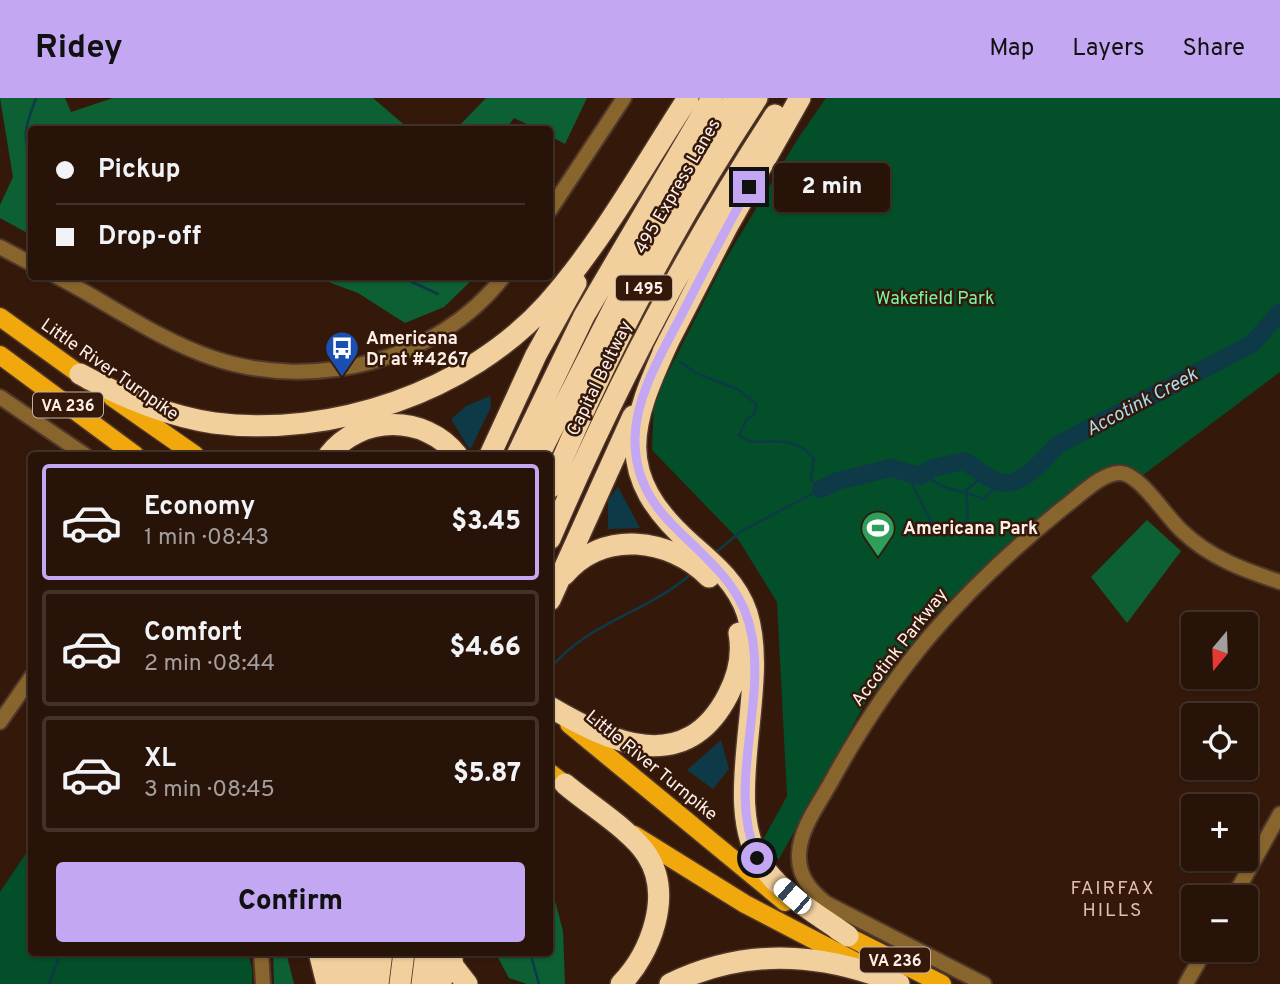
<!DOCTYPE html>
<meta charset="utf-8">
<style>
body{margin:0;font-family:Overpass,sans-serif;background:#332016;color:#f1f3f6;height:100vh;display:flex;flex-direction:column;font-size:26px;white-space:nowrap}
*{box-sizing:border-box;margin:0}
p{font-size:23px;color:#a49e9c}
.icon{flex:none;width:38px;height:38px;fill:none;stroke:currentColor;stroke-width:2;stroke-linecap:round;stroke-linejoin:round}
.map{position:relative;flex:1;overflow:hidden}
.details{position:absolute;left:28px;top:354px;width:525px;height:504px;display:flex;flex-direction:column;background:#271308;border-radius:7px;box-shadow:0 2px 5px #0004,0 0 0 2px #433229}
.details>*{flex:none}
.hud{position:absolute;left:28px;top:28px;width:525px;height:154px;border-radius:7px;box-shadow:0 2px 5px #0004,0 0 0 2px #433229;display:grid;align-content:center;height:154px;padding:0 28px;background:#271308}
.needle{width:46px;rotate:199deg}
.controls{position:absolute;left:1181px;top:514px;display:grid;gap:14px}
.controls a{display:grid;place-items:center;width:77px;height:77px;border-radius:7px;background:#271308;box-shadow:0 2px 5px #0004,0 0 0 2px #433229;font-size:35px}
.end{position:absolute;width:32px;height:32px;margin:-16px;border:9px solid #c3a7f2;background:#111;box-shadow:0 0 0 4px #111}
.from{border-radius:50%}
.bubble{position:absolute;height:49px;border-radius:7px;background:#271308;box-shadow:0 2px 5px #0004,0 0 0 2px #433229;font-size:23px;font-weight:800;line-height:49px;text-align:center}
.car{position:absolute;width:21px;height:42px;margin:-21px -10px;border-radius:9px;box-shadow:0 0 5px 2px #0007;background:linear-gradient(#fff 24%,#345 0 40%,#fff 0 76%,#345 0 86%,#fff 0)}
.hud b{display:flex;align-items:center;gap:24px;height:66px;font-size:26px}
.hud b+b{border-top:2px solid #433229}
.hud i{width:18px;height:18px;background:#f1f3f6}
ul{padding:12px 0 0;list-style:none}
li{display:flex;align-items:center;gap:21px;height:116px;margin:0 14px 10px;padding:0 14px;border:4px solid #433229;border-radius:7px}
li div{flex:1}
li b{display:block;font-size:26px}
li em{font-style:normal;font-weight:800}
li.selected{border-color:#c3a7f2}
li>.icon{width:63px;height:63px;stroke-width:1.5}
.button{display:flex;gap:14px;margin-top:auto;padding:14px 28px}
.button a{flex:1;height:80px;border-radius:7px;background:#c3a7f2;color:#111;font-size:28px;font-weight:800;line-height:80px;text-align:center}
header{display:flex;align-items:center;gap:42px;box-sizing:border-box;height:98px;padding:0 35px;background:#c3a7f2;color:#111}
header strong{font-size:33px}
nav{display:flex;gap:38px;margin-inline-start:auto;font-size:24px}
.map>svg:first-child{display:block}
.green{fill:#034f29}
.forest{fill:#0d6034}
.water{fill:#0e3a48}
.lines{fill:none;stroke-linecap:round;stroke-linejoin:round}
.stream{stroke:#0e3a48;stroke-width:2.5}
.river{stroke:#0e3a48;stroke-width:18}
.minor-casing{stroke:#50372a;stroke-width:18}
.major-casing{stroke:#50372a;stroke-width:21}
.highway-casing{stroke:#50372a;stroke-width:24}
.minor{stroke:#87652d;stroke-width:14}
.major{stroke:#f0a80d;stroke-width:18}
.highway{stroke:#f2d09e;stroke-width:21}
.route{stroke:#c3a7f2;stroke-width:9}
.labels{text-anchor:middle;stroke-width:5;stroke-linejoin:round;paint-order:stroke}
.shield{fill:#34190b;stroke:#c2afa6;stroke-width:2}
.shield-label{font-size:16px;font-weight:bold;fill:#ffefe8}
.street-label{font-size:18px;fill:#ffefe8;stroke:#34190b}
.park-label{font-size:18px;fill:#77f5a5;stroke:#34190b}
.poi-label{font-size:18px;font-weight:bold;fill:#ffefe8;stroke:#34190b;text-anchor:start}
.water-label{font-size:19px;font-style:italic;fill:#a5ddf2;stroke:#34190b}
.neighbourhood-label{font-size:19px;letter-spacing:2px;fill:#e4bead;stroke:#34190b}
</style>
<header>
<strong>Ridey</strong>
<nav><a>Map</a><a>Layers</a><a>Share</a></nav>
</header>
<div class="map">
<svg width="1280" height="886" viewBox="0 0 1280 886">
<rect width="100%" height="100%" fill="#34190b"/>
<path class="green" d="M826,0H1280V274L1143,377L1123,366C1097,376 1077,394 1055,411C1006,448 961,489 918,534L931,533L867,602L779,761L759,749L787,698L777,504L738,441L652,352L654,302L724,164L797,42Z
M31,748L32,854H248L252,871V886H0V794Z"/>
<path class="forest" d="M0,0H65L71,14L113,0H373L409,31L32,32L31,137L0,120V107L13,79Z
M486,0H587L565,46L550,38V32L537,31L514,20L506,31H456Z
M315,179L475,178V179L444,209L405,225L358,195Z
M1147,422L1181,453L1127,525L1091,479Z
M550,784L563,833L565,886H527L509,880L495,854H550Z
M273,854H286L294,886H274Z"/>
<path class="water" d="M490,298L491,309L470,352L451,321L466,308Z
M618,389L640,430L608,431V402Z
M721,642L729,671L713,691L687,672Z"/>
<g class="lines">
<path class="stream" d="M32,65C21,35 26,28 36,0
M399,178L438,196
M680,264L696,275L739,292L756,306L754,317L747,321L739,337C757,355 788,328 814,361L811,382L821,391L740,434L714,456
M906,374L936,433H959L968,419L966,392L986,376
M925,375C940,394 963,391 984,401L999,385
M550,571C587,524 647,515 691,476
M530,854L539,886
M49,886L61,854"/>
<path class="river" d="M821,391L837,383L891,370L920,378L933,370L964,363C975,369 986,380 998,384C1019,392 1045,361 1057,347L1252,246L1280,214"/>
<g class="minor-casing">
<path id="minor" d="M550,112L624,0
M0,149L32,166
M56,178C108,205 157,241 213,260C313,294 438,264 504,178
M0,299L85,357
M0,624L32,578
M1233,800L1280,716
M261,854L263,886
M984,886L826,805C810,792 798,778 799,756C800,730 819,706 831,684C894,569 962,492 1063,410C1077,400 1103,373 1121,375C1141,377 1166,419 1182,433C1210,460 1244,472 1280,484
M1186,886L1205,852"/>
</g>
<g class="major-casing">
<path id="major" d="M0,219L89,283
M0,257L135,357
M112,299L195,357
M569,626L785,804
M550,675L575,694
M634,737L745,806L862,867
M837,833L942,886"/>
</g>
<g class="highway-casing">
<path id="highway" d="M669,242C630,327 612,376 691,446C714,466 737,485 747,515C771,591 717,709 765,771C786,799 820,818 848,838
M663,254L727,129L800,0
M80,276C122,299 167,318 214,325C331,340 468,294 547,206C602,144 643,69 688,0
M329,357C360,317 425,316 457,357
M490,357L536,257L576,185
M517,357L584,218L712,0
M539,357L637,164L735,0
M550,390C607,254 676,123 757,0
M550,441C613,293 687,152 775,17
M564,477C603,431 670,440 709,479
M550,502L633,318
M550,609C610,644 685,680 728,597C738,578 743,557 739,535
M565,686C588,706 631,732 647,757C673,797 651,855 621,886
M319,854L327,886
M451,854L453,868L467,886
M337,886L341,854
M357,886L362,854
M378,886L382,854
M400,886L404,854
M422,886L426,854
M441,886L445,854
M670,886C746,849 823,854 899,886"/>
</g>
<use href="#minor" class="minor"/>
<use href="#major" class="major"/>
<use href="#highway" class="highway"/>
</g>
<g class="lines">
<path class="route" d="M749,89C726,131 704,173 682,216C663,253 636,297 635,339C634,371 646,398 667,421C702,459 743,484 752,538C765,611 727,688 757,760"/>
</g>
<defs>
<g id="bus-pin" transform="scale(1.75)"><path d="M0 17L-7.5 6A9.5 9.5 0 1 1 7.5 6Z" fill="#1a4fb4" stroke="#34190b"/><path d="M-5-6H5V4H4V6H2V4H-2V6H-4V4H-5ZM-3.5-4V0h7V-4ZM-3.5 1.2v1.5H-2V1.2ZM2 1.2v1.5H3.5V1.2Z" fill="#fff"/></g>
<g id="stadium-pin" transform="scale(1.75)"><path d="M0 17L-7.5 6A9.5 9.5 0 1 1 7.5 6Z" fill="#2e9e5b" stroke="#34190b"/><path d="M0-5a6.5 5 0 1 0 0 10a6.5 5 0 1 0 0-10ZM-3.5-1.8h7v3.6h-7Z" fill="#fff"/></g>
</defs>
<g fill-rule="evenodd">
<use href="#bus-pin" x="342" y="250"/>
<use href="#stadium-pin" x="878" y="430"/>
</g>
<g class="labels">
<g class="shield">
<rect x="616" y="177.5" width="56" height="25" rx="5"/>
<rect x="33" y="294.5" width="70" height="25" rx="5"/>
<rect x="860" y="849.5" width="70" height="25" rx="5"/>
</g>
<g class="shield-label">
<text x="644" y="196">I 495</text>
<text x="68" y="313">VA 236</text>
<text x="895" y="868">VA 236</text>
</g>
<g class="street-label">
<text transform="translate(677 88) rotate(-60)" y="6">495 Express Lanes</text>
<text transform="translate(110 271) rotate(35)" y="6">Little River Turnpike</text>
<text transform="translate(599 280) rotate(-64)" y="6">Capital Beltway</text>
<text transform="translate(899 549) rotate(-52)" y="6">Accotink Parkway</text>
<text transform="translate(652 667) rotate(39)" y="6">Little River Turnpike</text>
</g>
<g class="park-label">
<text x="935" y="206">Wakefield Park</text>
</g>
<g class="poi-label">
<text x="366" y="246">Americana<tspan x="366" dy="21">Dr at #4267</tspan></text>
<text x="903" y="436">Americana Park</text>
</g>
<g class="water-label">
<text transform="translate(1141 303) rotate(-28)" y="7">Accotink Creek</text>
</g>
<g class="neighbourhood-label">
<text x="1113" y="796">FAIRFAX<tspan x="1113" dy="22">HILLS</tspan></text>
</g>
</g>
</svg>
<div class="controls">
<a><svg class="needle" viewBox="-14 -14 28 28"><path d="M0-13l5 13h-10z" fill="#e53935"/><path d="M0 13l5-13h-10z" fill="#a49e9c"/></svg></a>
<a><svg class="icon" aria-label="locate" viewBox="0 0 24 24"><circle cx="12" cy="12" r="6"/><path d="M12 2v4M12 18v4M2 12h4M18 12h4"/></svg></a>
<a>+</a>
<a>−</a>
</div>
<i class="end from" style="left:757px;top:760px"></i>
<i class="end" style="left:749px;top:89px"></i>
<div class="bubble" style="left:774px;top:65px;width:116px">2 min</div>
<i class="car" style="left:792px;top:798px;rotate:311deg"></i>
<div class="hud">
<b><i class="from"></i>Pickup</b>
<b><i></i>Drop-off</b>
</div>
<section class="details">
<ul>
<li class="selected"><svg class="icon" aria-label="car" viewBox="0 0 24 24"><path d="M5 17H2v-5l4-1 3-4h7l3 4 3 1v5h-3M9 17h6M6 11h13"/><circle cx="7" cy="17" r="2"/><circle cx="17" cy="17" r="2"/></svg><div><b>Economy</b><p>1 min · 08:43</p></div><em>$3.45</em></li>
<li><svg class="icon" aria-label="car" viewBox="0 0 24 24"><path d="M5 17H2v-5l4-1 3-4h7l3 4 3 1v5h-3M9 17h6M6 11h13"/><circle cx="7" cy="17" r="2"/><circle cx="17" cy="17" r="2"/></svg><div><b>Comfort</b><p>2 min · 08:44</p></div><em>$4.66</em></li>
<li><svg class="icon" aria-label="car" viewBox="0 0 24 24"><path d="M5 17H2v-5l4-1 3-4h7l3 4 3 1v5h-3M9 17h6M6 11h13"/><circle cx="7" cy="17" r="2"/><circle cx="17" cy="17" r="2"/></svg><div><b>XL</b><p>3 min · 08:45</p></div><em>$5.87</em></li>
</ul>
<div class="button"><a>Confirm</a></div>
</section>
</div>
